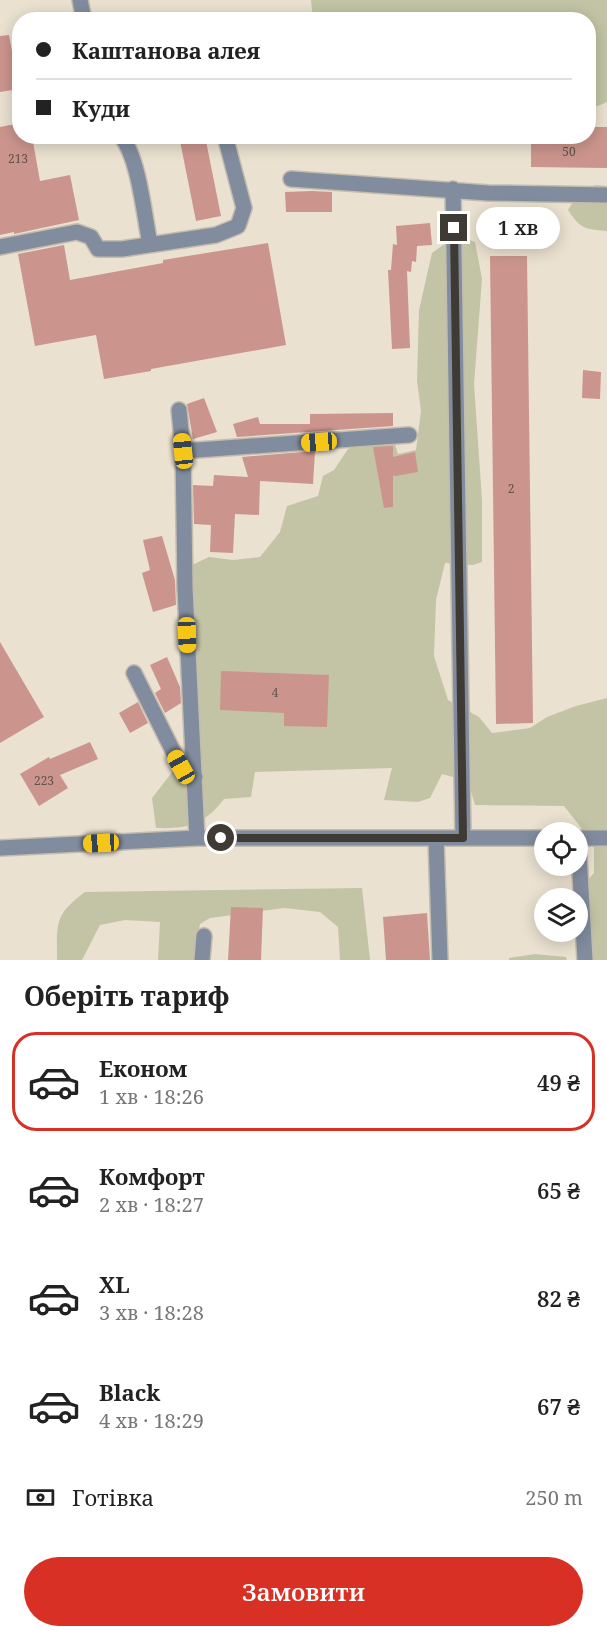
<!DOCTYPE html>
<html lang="uk">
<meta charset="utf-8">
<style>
body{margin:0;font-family:"Noto Serif",serif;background:#f6f6f6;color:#222;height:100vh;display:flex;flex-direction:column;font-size:22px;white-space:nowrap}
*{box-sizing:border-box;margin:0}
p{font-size:20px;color:#767676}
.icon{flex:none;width:33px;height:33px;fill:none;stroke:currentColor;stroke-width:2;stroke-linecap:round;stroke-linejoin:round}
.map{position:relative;height:960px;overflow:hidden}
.sheet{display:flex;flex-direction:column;background:#fff;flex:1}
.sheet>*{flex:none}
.top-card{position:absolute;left:12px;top:12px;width:584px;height:132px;border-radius:24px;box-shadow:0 3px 15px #0003;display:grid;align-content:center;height:132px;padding:0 24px;background:#fff}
.controls{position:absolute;left:534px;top:822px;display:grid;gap:12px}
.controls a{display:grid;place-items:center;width:54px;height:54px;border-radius:50%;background:#fff;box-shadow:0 3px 15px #0003;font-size:30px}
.end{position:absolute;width:27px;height:27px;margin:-14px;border:8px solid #3f3b34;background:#fff;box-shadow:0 0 0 3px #fff}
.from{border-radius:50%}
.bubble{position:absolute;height:42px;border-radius:21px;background:#fff;box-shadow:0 3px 15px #0003;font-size:20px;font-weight:600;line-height:42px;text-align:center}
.car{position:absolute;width:18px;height:36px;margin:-18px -9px;border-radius:8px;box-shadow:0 0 4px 2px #0007;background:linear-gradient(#f5c518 24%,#345 0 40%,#f5c518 0 76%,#345 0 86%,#f5c518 0)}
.top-card b{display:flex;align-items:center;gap:21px;height:57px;font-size:22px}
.top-card b+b{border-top:2px solid #e0e0e0}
.top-card i{width:15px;height:15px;background:#222}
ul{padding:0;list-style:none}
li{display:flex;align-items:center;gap:18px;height:99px;margin:0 12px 9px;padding:0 12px;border:3px solid transparent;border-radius:24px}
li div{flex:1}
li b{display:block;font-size:22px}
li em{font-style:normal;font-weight:600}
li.current{border-color:#d93025}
li>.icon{width:54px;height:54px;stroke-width:1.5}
h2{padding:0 24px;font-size:27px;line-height:72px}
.pay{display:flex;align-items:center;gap:15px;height:66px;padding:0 24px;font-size:22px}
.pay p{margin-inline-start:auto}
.button{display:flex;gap:12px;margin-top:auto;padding:12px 24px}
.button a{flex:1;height:69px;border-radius:36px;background:#d93025;color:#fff;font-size:24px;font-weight:600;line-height:69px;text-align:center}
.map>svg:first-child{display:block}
.green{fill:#c2c4a5}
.building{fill:#cb958d}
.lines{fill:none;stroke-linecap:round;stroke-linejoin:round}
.minor-casing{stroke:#c4bcae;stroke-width:18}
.minor{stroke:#818c9e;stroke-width:15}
.route{stroke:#3f3b34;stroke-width:8}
.labels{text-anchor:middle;stroke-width:4.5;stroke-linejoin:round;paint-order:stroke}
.number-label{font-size:12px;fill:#62524a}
</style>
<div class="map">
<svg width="607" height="960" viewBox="0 0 607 960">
<rect width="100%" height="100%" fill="#eae1d0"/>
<path class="green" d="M311,0H607V102L588,110V20L313,19Z
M595,185L607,186V231C585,229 580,229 568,210L573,202Z
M467,239L475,242L482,279L474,384L482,500V562L473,565L445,563L436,600L434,656L448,700L479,717L492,733L530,728L547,717L576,706L607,698V960H593L572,932H578V898H572L594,873V844L564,806L475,805L468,781L442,774L430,798L418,802L384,800L392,768L255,772L251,797L224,799C204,825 188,829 156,828L152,798L188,752L190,566L209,557L233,560L260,557L280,532L287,506L318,496L323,476L334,470L348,449L373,439L394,441L398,454L416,450L421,411L417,381L419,310L429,266L432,253L443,245Z
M362,888L370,960H340L338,927L320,912L284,908L210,918L200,924L194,960H158L160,922L125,920L100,925L82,960H57C57,923 54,915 85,892Z
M535,954L566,957L567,960H509V958Z"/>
<path class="building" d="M9,35L19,89L0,92V36Z
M20,123V136H32L40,181L70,175L79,220L14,234V232L0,235V127Z
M588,127H607V168L531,167V136H588Z
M179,136H205L221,216L196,221Z
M312,191L332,192V212H286L285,192Z
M430,223L432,245L417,246L416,262L412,261L411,272L407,271L410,348L392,349L388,270H391L393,244L397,245L396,226Z
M268,243L286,345L151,369V371L104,379L96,335L35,346L18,254L64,245L70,280L163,263V260Z
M490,256H527L533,723L496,724Z
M583,370L601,372L600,399L582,398Z
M204,398L217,432L193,439L187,404Z
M393,413V426L237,437L233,424L258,417L260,424H310V414Z
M393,446V457L415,452L418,472L395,476L393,475V507L384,508L373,447Z
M315,451L313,484L260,481L259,515L235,514L233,553L210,552L211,525L194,524L193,485L213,486L214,475L248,477L242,457Z
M162,536L175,580L176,605L153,612L142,573L150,570L143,540Z
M0,642L44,717L0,743Z
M167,657L180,687L181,703L165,713L155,693L161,689L150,665Z
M221,671L329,675L327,727L284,726V713L220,710Z
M138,702L148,723L130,733L119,713Z
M90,742L98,759L60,775L68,788L39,806L20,774L49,757L50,759Z
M231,907L263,908L261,960H228Z
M427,913L430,960H386L383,917Z"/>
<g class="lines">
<g class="minor-casing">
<path id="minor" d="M80,0L84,20
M121,136C139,158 144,215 150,244
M291,179L488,193L607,195
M453,189L463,838
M0,247L77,232L91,237L98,249H122L216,235L238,226L244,208L225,136
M179,410L183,451L185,588L197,838
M183,451L409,435
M134,673L181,767L195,777
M436,838L440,960
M578,838L585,960
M578,838H607
M0,848L197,838H544
M202,960L204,936"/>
</g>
<use href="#minor" class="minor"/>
</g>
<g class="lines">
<path class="route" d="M221,838H463L454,228"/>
</g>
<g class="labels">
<g class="number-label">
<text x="569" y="156">50</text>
<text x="18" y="163">213</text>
<text x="511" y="493">2</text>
<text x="275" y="697">4</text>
<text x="44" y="785">223</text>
</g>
</g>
</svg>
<div class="controls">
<a><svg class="icon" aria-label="locate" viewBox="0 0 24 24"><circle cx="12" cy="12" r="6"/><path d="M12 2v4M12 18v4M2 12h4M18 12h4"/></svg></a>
<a><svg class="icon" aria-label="layers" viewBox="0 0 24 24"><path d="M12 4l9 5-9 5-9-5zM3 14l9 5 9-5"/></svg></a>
</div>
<i class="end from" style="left:221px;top:838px"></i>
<i class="end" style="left:454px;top:228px"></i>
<div class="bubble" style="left:476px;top:207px;width:84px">1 хв</div>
<i class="car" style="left:319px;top:442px;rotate:266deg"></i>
<i class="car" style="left:183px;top:451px;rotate:354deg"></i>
<i class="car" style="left:187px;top:635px;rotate:178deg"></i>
<i class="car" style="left:181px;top:767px;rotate:331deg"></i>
<i class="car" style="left:101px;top:843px;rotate:267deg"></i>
<div class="top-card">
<b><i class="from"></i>Каштанова алея</b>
<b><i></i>Куди</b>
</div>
</div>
<section class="sheet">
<h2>Оберіть тариф</h2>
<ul>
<li class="current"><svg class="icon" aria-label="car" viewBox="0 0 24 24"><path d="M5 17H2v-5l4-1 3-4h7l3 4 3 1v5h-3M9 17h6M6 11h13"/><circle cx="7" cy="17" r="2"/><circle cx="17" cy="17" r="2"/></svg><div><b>Економ</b><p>1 хв · 18:26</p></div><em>49 ₴</em></li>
<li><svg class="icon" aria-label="car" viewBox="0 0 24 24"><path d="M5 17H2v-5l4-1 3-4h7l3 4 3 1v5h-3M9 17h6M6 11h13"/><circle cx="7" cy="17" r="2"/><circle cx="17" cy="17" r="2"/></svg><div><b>Комфорт</b><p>2 хв · 18:27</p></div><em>65 ₴</em></li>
<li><svg class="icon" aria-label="car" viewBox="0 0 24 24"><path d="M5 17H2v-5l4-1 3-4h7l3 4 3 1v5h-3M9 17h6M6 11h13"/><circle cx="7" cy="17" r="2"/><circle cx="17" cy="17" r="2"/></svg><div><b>XL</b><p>3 хв · 18:28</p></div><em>82 ₴</em></li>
<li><svg class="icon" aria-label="car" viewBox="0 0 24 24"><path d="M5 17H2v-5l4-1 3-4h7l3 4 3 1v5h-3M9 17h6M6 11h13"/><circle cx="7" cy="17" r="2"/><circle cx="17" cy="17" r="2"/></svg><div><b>Black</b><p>4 хв · 18:29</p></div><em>67 ₴</em></li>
</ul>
<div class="pay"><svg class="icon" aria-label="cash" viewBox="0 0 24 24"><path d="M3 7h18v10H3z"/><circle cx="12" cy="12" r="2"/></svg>Готівка<p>250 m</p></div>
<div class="button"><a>Замовити</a></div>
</section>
